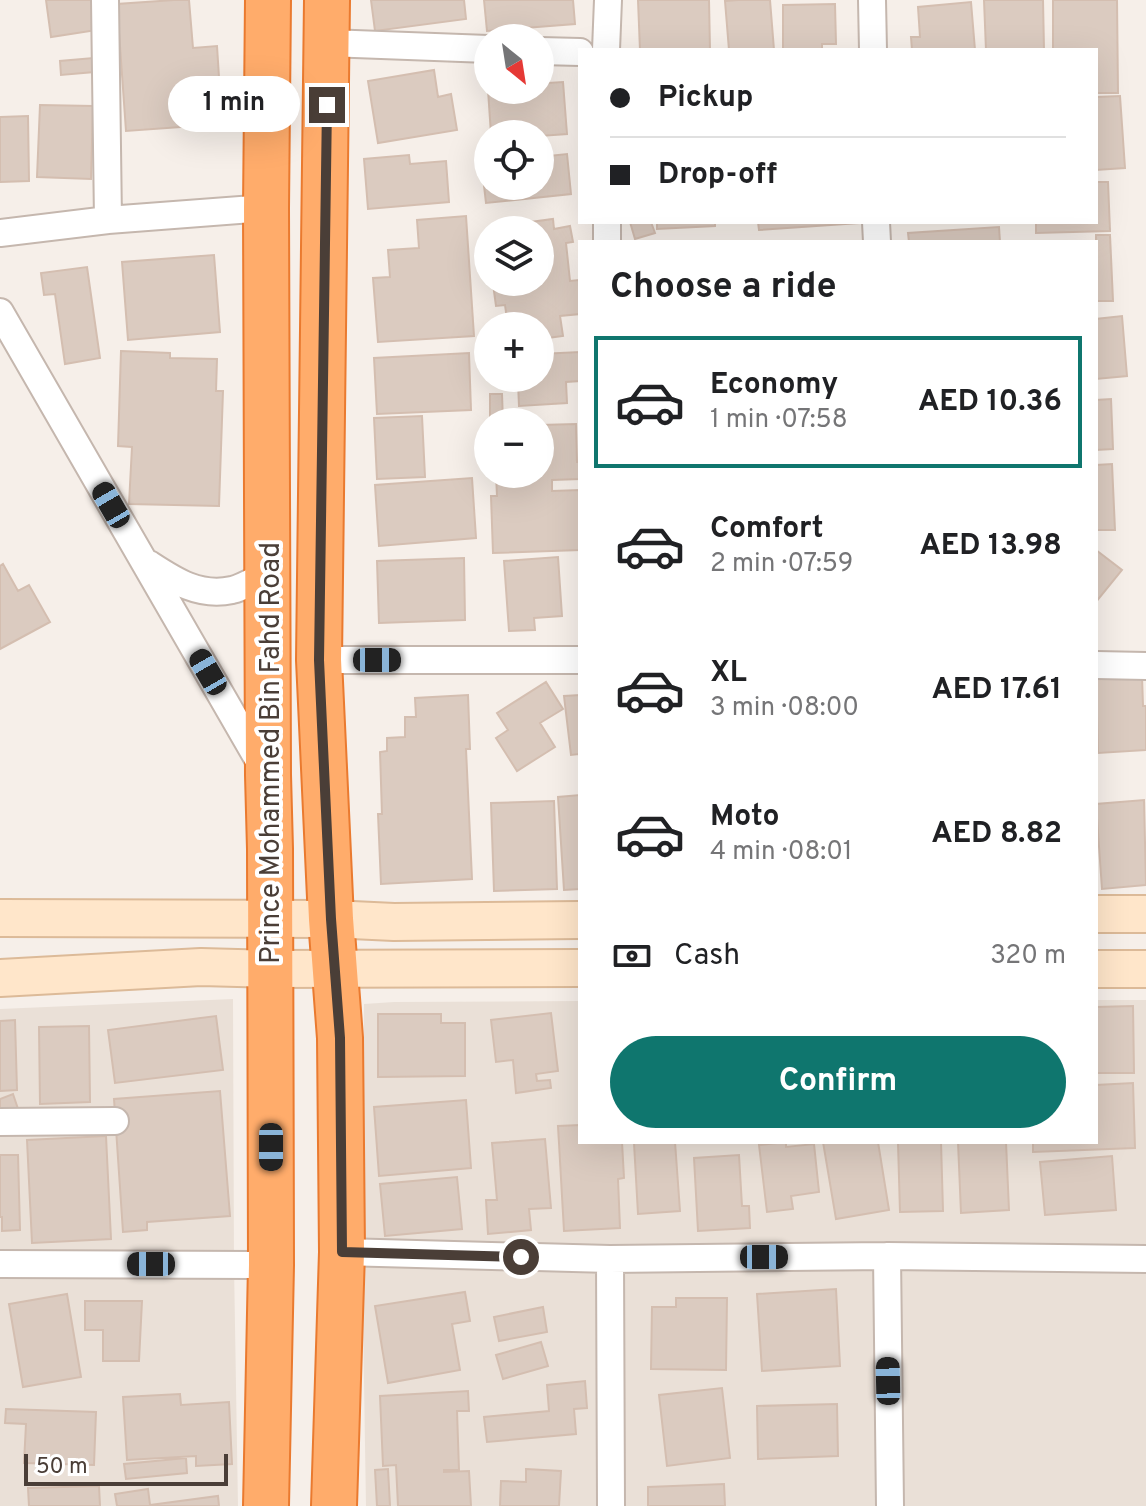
<!DOCTYPE html>
<meta charset="utf-8">
<style>
body{margin:0;font-family:Overpass,sans-serif;background:#f2f2f2;color:#202124;height:100vh;display:flex;flex-direction:column;font-size:30px;white-space:nowrap}
*{box-sizing:border-box;margin:0}
p{font-size:26px;color:#757577}
.icon{flex:none;width:44px;height:44px;fill:none;stroke:currentColor;stroke-width:2;stroke-linecap:round;stroke-linejoin:round}
.map{position:relative;flex:1;overflow:hidden}
.sheet{position:absolute;left:578px;top:240px;width:520px;height:904px;display:flex;flex-direction:column;background:#fff;border-radius:0px;box-shadow:0 8px 32px #0002}
.sheet>*{flex:none}
.top-card{position:absolute;left:578px;top:48px;width:520px;height:176px;border-radius:0px;box-shadow:0 8px 32px #0002;display:grid;align-content:center;height:176px;padding:0 32px;background:#fff}
.needle{width:52px;rotate:150deg}
.buttons{position:absolute;left:474px;top:24px;display:grid;gap:16px}
.buttons a{display:grid;place-items:center;width:80px;height:80px;border-radius:50%;background:#fff;box-shadow:0 8px 32px #0002;font-size:40px}
.scale{position:absolute;left:24px;bottom:20px;width:204px;box-sizing:border-box;padding-left:8px;border:4px solid #4a3e37;border-top:0;font-size:22px;line-height:28px;white-space:nowrap;color:#4a3e37;-webkit-text-stroke:6px #fff;paint-order:stroke}
.end{position:absolute;width:36px;height:36px;margin:-18px;border:10px solid #4a3e37;background:#fff;box-shadow:0 0 0 4px #fff}
.from{border-radius:50%}
.bubble{position:absolute;height:56px;border-radius:28px;background:#fff;box-shadow:0 8px 32px #0002;font-size:26px;font-weight:700;line-height:56px;text-align:center}
.car{position:absolute;width:24px;height:48px;margin:-24px -12px;border-radius:10px;box-shadow:0 0 6px 2px #0007;background:linear-gradient(#222 24%,#8ab4d8 0 40%,#222 0 76%,#8ab4d8 0 86%,#222 0)}
.top-card b{display:flex;align-items:center;gap:28px;height:76px;font-size:30px}
.top-card b+b{border-top:2px solid #e0e0e0}
.top-card i{width:20px;height:20px;background:#202124}
ul{padding:0;list-style:none}
li{display:flex;align-items:center;gap:24px;height:132px;margin:0 16px 12px;padding:0 16px;border:4px solid transparent;border-radius:0px}
li div{flex:1}
li b{display:block;font-size:30px}
li em{font-style:normal;font-weight:700}
li.active{border-color:#0f766e}
li>.icon{width:72px;height:72px;stroke-width:1.5}
h2{padding:0 32px;font-size:36px;line-height:96px}
.pay{display:flex;align-items:center;gap:20px;height:88px;padding:0 32px;font-size:30px}
.pay p{margin-inline-start:auto}
.primary-button{display:flex;gap:16px;margin-top:auto;padding:16px 32px}
.primary-button a{flex:1;height:92px;border-radius:48px;background:#0f766e;color:#fff;font-size:32px;font-weight:700;line-height:92px;text-align:center}
.map>svg:first-child{display:block}
.residential{fill:#eae0d7}
.building{fill:#dbcbc0;stroke:#d4beb0;stroke-width:2}
.lines{fill:none;stroke-linecap:round;stroke-linejoin:round}
.street-casing{stroke:#c5b7ae;stroke-width:30}
.secondary-casing{stroke:#dcba98;stroke-width:40}
.highway-casing{stroke:#ea7a2f;stroke-width:48}
.street{stroke:#fff;stroke-width:26}
.secondary{stroke:#ffe6ca;stroke-width:36}
.highway{stroke:#ffac6b;stroke-width:44}
.route{stroke:#4a3e37;stroke-width:10}
.labels{text-anchor:middle;stroke-width:8;stroke-linejoin:round;paint-order:stroke}
.street-label{font-size:28px;fill:#4a3e37;stroke:#fff}
</style>
<div class="map">
<svg width="1146" height="1506" viewBox="0 0 1146 1506">
<rect width="100%" height="100%" fill="#f6efe9"/>
<path class="residential" d="M233,999L234,1265L238,1506H0V1009Z
M1096,1000H1146V1506H366L362,1255L364,1004L394,1002L580,1001V1142H1096Z"/>
<path class="building" d="M46,0H93L97,30L51,37Z
M174,0H189L193,48L217,46L222,124L126,131L117,4Z
M371,0H464L466,19L375,31Z
M484,0H573L575,24L487,31Z
M638,0H709L710,50H640Z
M738,0H770L774,50H729L725,1Z
M984,0H1043L1044,50H986Z
M1053,0H1117L1118,93H1096V50H1053Z
M971,2L975,50H912L911,37H920L918,7Z
M835,4L836,44H822V50H783V5Z
M93,58L94,72L61,75L60,61Z
M434,70L438,97L451,94L457,130L378,143L368,81Z
M540,76H547L548,83L563,82L567,134L540,136V134H491L488,90H540Z
M1120,96L1125,168L1096,170V97Z
M40,105L93,106L91,179L37,177Z
M28,116L29,181L0,182V117Z
M488,150V186H540V157L567,154L571,194L486,203L480,151Z
M409,155L410,164L446,161L449,202L368,209L364,159Z
M1096,182H1108L1110,231L1036,233V222H1096Z
M466,216L474,336L378,342L373,278L390,277L388,250L419,248L417,220Z
M553,219L554,229L570,226L573,242L566,243L570,281L579,280L580,314L560,316L563,336L540,339V326H508L505,305L496,306L493,284L507,282H540V230H500V226Z
M630,222H651L655,233L635,239Z
M657,222H715V226L657,229Z
M758,222H859V223L759,230Z
M999,227L1000,242H909L908,233Z
M1096,235H1110L1113,301H1096Z
M214,255L220,332L128,340L122,262Z
M87,267L100,358L65,364L55,294L44,295L41,273Z
M1122,316L1127,376L1096,379V319Z
M121,351L170,353V358L217,359L216,391H223L219,506L129,504L132,447L118,446Z
M580,352V381L566,382L567,403L519,406L518,382L501,383L500,378H540V354Z
M469,353L471,410L377,414L374,358Z
M490,394H502L503,421H490Z
M1111,399L1113,449L1096,450V400Z
M422,416L425,477L377,479L374,418Z
M576,424L577,462H580V479L552,480V491L580,490V550L493,553L491,496H497L496,474H540V425Z
M1112,464L1115,530H1097L1096,465Z
M472,478L476,538L379,546L375,485Z
M1096,550L1122,570L1096,602Z
M558,557L562,616L534,618L535,630L509,631L504,561Z
M464,558L465,620L379,623L377,561Z
M3,564L18,591L29,585L50,622L0,649V566Z
M1142,676L1143,706H1146V750L1098,753L1096,678Z
M546,682L563,709L540,723L555,747L517,771L496,738L508,730L497,713Z
M468,695L470,749H466L472,879L381,884L378,814H382L380,752L387,751V738L405,737V717H416L415,698Z
M580,695V760L579,754L571,755L564,696Z
M580,795V889L564,890L558,797Z
M1144,800L1146,885L1102,889L1096,804Z
M554,801L557,889L494,891L491,803Z
M1133,1006L1134,1073H1096V1007Z
M551,1013L558,1071L536,1074L537,1081L550,1080L551,1088L516,1093L513,1060L496,1062L491,1020Z
M378,1014H441V1023H465V1076L378,1077Z
M216,1016L223,1070L115,1083L108,1030Z
M15,1020L17,1090L0,1091V1021Z
M89,1026L90,1102L40,1104L39,1027Z
M1133,1083L1135,1148L1033,1152V1142H1096V1085Z
M220,1091L230,1216L147,1222V1230L123,1232L114,1099Z
M13,1094L18,1109L0,1116V1099Z
M466,1100L471,1168L379,1176L374,1107Z
M580,1125V1142H622L624,1178L618,1179L620,1228L564,1231L558,1126Z
M106,1136L111,1239L32,1243L27,1140Z
M545,1139L551,1208L529,1209L531,1230L488,1234L486,1200H497L492,1143Z
M675,1142L680,1211L638,1214L634,1143Z
M786,1142V1147L814,1144L819,1192L791,1196L793,1209L767,1212L759,1145Z
M823,1142H878L889,1210L836,1219Z
M941,1142L943,1211L900,1212L898,1143Z
M958,1142H1006L1009,1210L961,1213Z
M0,1155H18L20,1230L2,1231V1217H0Z
M739,1155L742,1206H749L750,1228L698,1231L694,1158Z
M1112,1156L1116,1210L1045,1215L1040,1162Z
M457,1177L462,1229L385,1236L380,1184Z
M836,1289L840,1366L762,1371L757,1294Z
M465,1292L470,1321L452,1324L460,1370L388,1383L375,1306Z
M67,1294L81,1377L23,1387L9,1304Z
M676,1298H727L726,1370L651,1369L652,1307H676Z
M85,1301H142L139,1361H103V1330H85Z
M543,1307L547,1332L499,1341L494,1317Z
M541,1342L548,1366L503,1379L496,1355Z
M585,1381L587,1408L574,1409L576,1434L487,1442L484,1417L549,1411L547,1385Z
M722,1388L730,1458L667,1466L659,1395Z
M468,1391L469,1411H457L459,1470H444V1472L469,1471L471,1506H398L396,1465L383,1466L380,1396Z
M180,1394L181,1405L229,1402L232,1464L196,1466V1456L127,1460L123,1397Z
M837,1404L838,1456L758,1459L757,1406Z
M6,1409L96,1412L94,1465L24,1463L26,1424L5,1423Z
M186,1458L187,1473L126,1479L124,1464Z
M388,1469L390,1506H377L375,1470Z
M526,1469L561,1471L559,1506H500L501,1481L526,1482Z
M724,1484L725,1506H648V1487Z
M99,1486L100,1506H29L28,1488Z
M148,1489L150,1505L218,1496L219,1506H117L115,1494Z"/>
<g class="lines">
<g class="street-casing">
<path id="street" d="M105,0L108,220
M872,0L873,50
M328,43L488,49
M606,50L608,0
M540,51L580,52
M607,222V242
M876,222L877,242
M0,233L108,220L266,208
M0,312L262,766
M149,564C175,581 199,597 232,590C244,587 256,579 267,574
M319,660H580
M1096,665L1146,666
M0,1122L115,1121
M342,1252L610,1259L887,1256L1146,1259
M887,1256L890,1506
M610,1259L611,1506
M0,1264L271,1265"/>
</g>
<g class="secondary-casing">
<path id="secondary" d="M1096,914H1146
M0,918L331,919L394,922L580,920
M1096,969H1146
M0,978L201,967L270,969L580,968"/>
</g>
<g class="highway-casing">
<path id="highway" d="M327,0L319,660L331,919L340,1038L342,1252L334,1506
M266,1506L271,1265L270,849L268,775L266,208L268,0"/>
</g>
<use href="#street" class="street"/>
<use href="#secondary" class="secondary"/>
<use href="#highway" class="highway"/>
</g>
<g class="lines">
<path class="route" d="M327,105L319,660L331,919L340,1038L342,1252L521,1257"/>
</g>
<g class="labels">
<g class="street-label">
<text transform="translate(269 753) rotate(-90)" y="10">Prince Mohammed Bin Fahd Road</text>
</g>
</g>
</svg>
<div class="buttons">
<a><svg class="needle" viewBox="-14 -14 28 28"><path d="M0-13l5 13h-10z" fill="#e53935"/><path d="M0 13l5-13h-10z" fill="#757577"/></svg></a>
<a><svg class="icon" aria-label="locate" viewBox="0 0 24 24"><circle cx="12" cy="12" r="6"/><path d="M12 2v4M12 18v4M2 12h4M18 12h4"/></svg></a>
<a><svg class="icon" aria-label="layers" viewBox="0 0 24 24"><path d="M12 4l9 5-9 5-9-5zM3 14l9 5 9-5"/></svg></a>
<a>+</a>
<a>−</a>
</div>
<div class="scale">50 m</div>
<i class="end from" style="left:521px;top:1257px"></i>
<i class="end" style="left:327px;top:105px"></i>
<div class="bubble" style="left:168px;top:76px;width:132px">1 min</div>
<i class="car" style="left:111px;top:505px;rotate:330deg"></i>
<i class="car" style="left:377px;top:660px;rotate:90deg"></i>
<i class="car" style="left:208px;top:672px;rotate:330deg"></i>
<i class="car" style="left:271px;top:1147px;rotate:180deg"></i>
<i class="car" style="left:764px;top:1257px;rotate:90deg"></i>
<i class="car" style="left:151px;top:1264px;rotate:270deg"></i>
<i class="car" style="left:888px;top:1381px;rotate:359deg"></i>
<div class="top-card">
<b><i class="from"></i>Pickup</b>
<b><i></i>Drop-off</b>
</div>
<section class="sheet">
<h2>Choose a ride</h2>
<ul>
<li class="active"><svg class="icon" aria-label="car" viewBox="0 0 24 24"><path d="M5 17H2v-5l4-1 3-4h7l3 4 3 1v5h-3M9 17h6M6 11h13"/><circle cx="7" cy="17" r="2"/><circle cx="17" cy="17" r="2"/></svg><div><b>Economy</b><p>1 min · 07:58</p></div><em>AED 10.36</em></li>
<li><svg class="icon" aria-label="car" viewBox="0 0 24 24"><path d="M5 17H2v-5l4-1 3-4h7l3 4 3 1v5h-3M9 17h6M6 11h13"/><circle cx="7" cy="17" r="2"/><circle cx="17" cy="17" r="2"/></svg><div><b>Comfort</b><p>2 min · 07:59</p></div><em>AED 13.98</em></li>
<li><svg class="icon" aria-label="car" viewBox="0 0 24 24"><path d="M5 17H2v-5l4-1 3-4h7l3 4 3 1v5h-3M9 17h6M6 11h13"/><circle cx="7" cy="17" r="2"/><circle cx="17" cy="17" r="2"/></svg><div><b>XL</b><p>3 min · 08:00</p></div><em>AED 17.61</em></li>
<li><svg class="icon" aria-label="car" viewBox="0 0 24 24"><path d="M5 17H2v-5l4-1 3-4h7l3 4 3 1v5h-3M9 17h6M6 11h13"/><circle cx="7" cy="17" r="2"/><circle cx="17" cy="17" r="2"/></svg><div><b>Moto</b><p>4 min · 08:01</p></div><em>AED 8.82</em></li>
</ul>
<div class="pay"><svg class="icon" aria-label="cash" viewBox="0 0 24 24"><path d="M3 7h18v10H3z"/><circle cx="12" cy="12" r="2"/></svg>Cash<p>320 m</p></div>
<div class="primary-button"><a>Confirm</a></div>
</section>
</div>
